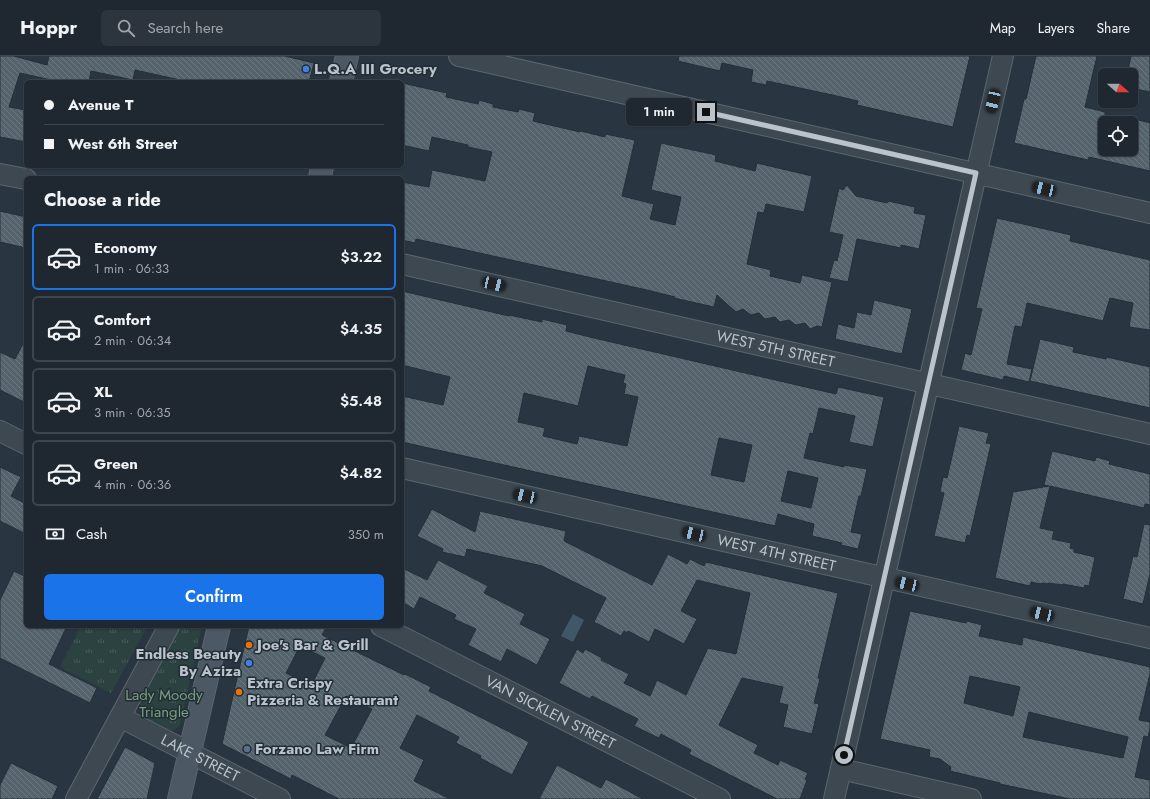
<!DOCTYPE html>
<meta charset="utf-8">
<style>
body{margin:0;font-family:Jost,sans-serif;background:#2c343d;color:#f1f3f6;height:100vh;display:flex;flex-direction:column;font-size:15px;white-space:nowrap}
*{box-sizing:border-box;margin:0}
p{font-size:13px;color:#a1a6ab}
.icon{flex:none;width:22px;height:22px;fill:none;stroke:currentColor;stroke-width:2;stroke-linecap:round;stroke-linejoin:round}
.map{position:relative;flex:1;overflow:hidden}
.sheet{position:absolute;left:24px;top:120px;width:380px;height:452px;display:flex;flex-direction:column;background:#1f2831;border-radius:6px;box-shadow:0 1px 3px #0004,0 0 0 1px #3c444d}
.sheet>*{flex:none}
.guide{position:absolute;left:24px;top:24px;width:380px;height:88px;border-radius:6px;box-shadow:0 1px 3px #0004,0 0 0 1px #3c444d;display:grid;align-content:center;height:88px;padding:0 20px;background:#1f2831}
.needle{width:26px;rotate:111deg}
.controls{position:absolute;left:1098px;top:12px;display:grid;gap:8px}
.controls a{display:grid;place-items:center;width:40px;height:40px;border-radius:6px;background:#1f2831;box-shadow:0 1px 3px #0004,0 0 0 1px #3c444d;font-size:20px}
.end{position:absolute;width:18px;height:18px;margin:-9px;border:5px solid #bac3cb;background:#111;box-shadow:0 0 0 2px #111}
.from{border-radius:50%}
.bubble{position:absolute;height:28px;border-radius:6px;background:#1f2831;box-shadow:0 1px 3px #0004,0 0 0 1px #3c444d;font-size:13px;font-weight:600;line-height:28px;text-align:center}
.car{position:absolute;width:12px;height:24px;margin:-12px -6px;border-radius:5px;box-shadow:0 0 3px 1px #0007;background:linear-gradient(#222 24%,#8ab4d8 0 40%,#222 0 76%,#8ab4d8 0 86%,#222 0)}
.guide b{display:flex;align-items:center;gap:14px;height:38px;font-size:15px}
.guide b+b{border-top:1px solid #3c444d}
.guide i{width:10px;height:10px;background:#f1f3f6}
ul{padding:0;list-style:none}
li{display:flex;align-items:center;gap:12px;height:66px;margin:0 8px 6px;padding:0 12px;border:2px solid #3c444d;border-radius:6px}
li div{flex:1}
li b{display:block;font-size:15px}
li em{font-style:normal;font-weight:600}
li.active{border-color:#1a73e8}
li>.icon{width:36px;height:36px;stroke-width:1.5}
h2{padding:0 20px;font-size:18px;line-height:48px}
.pay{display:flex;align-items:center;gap:10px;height:44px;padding:0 20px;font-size:15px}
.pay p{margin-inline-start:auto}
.action{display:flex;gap:8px;margin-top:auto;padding:8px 20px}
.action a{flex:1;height:46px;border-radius:6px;background:#1a73e8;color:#fff;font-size:16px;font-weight:600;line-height:46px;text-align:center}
header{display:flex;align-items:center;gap:24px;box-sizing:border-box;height:56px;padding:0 20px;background:#1f2831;border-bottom:1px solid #3c444d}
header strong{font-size:19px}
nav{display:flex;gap:22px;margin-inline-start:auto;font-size:14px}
.search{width:280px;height:36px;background:#2c343d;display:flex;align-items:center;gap:10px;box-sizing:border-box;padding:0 14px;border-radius:6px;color:#a1a6ab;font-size:15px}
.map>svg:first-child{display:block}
.grass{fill:url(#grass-tufts)}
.water{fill:#405768}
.building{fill:url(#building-back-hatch);stroke:#242f38;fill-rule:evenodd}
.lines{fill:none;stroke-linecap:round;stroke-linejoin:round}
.minor-casing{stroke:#5b666e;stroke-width:22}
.secondary-casing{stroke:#5b666e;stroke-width:24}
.minor{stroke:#3d4851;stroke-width:20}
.secondary{stroke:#4c5863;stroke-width:22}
.route{stroke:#bac3cb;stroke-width:5}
.shop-dot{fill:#3f7fe0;stroke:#222d36;stroke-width:1.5}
.food-dot{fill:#e8710a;stroke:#222d36;stroke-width:1.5}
.service-dot{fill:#5c6f8a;stroke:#222d36;stroke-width:1.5}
.labels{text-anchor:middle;stroke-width:3;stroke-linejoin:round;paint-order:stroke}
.poi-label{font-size:15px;font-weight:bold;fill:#bac3cb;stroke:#222d36;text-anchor:start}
.street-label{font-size:15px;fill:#bac3cb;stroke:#222d36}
.park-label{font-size:15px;fill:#7a9f7e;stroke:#222d36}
</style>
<header>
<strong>Hoppr</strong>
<div class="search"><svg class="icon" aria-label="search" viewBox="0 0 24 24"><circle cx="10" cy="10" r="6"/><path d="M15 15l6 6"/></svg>Search here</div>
<nav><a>Map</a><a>Layers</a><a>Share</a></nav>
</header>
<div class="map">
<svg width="1150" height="743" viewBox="0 0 1150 743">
<defs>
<pattern id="grass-tufts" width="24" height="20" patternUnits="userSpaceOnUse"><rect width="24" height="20" fill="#2b4241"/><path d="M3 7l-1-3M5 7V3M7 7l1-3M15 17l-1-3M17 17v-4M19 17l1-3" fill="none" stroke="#485c5b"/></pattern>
<pattern id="building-back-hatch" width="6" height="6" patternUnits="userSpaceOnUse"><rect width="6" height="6" fill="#55636d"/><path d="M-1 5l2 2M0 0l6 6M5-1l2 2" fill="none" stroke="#6b7880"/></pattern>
</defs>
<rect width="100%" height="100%" fill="#293641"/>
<path class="grass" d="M81,570L147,571L111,637L60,611Z
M181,570H202L180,668C177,672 175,674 170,674L143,660C139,656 139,652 141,647Z"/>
<path class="water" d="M573,558L584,564L573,586L561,580Z"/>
<path class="building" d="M0,0H14L47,9L49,0H285L314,7L309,26H189L135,14L133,24L91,15L89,26H60L20,17L9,51L26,54V86L0,81Z
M679,0H970L953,71L857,49L858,45L837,40L767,25L766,29L751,26L753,14L722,7L720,15L678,5Z
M1036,0H1097L1085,51L1105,56V93H1131V62L1150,67V115L1089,101L1088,104L1014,87L1024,43H1026Z
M1131,0H1150V36L1131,32V19H1127Z
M402,27L447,37L446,41L478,48L479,44L493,48V51L518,56L519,53L535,57L533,65L580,76L581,75L605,81V78L635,84L622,140L654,148L650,163L675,169L681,141L651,134L661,87L716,99L715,105L755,115L757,107L812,120L804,156L766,148L764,157L758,156L747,208L771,214L770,220L800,227L802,219L832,226L822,271L817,270L810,273L805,267L796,269L789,264L780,266L775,261L765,263L759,257L751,259L743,253L736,256L717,239L714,251L674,242L675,241L647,234L416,183L415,187L402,184V126L429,131L432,114L485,125L492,96L468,91V89L432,81L429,95L402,89Z
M847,129L856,140L887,147L888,145L915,151L914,157L926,159L919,193L901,189V192L857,183L848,226L829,222L834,204L837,205L843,179L829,176L839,132L843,134Z
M0,155L26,161V192L0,186Z
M997,162L1071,179L1070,185L1150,204V274L1129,271L1133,247L1110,242L1103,265L1027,247L1022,271L1015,270L1007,308L1032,313L1029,326L1004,320L1003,324L961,314L965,297L971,299L982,253L976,252Z
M402,235L509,260V259L542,266V263L567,269L566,275L594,282L836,338L838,331L884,341L873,391L849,386L855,360L819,352L813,378L810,377L804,402L844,411V409L867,413L861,440H859L851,476L862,478L858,493L841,489L842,487L812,480L814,468L778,458L775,470L402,386V340L443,349L450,321L402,309ZM588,310L625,319L623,327L626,328L624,338L638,341L627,390L579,380L577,388L543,380L545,372L518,366L524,337L578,350ZM719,382L752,389L744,426L711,419ZM788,415L818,422L811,452L781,445Z
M874,244L912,253L902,298L835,283L838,268L854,272L857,256L871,259Z
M26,282V347L0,334V296L15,303Z
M1040,283L1074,291L1073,296L1106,303L1107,301L1150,311V352L1030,325Z
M959,370L989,377L986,387L991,388L970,480L967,479L965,487L934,480L944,437L940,436L943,421L947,422Z
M1052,395L1095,405L1096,401L1110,405L1109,408L1150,418V449L1145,448L1144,452L1050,430L1040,472L1054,475L1052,483L1071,487L1070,492L1074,493V496L1095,501L1089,530L1085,529L1084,532L1063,528V529L1048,527V528L1042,527L1041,528L1031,526L1030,530L995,522L1013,436L1049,430L1044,429Z
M0,411L21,421L11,440L26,448V478L0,465Z
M432,453L475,476L480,455L566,475L564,485L652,529L668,498L687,508L690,503L704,510L706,506L838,537L818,622L820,623L814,647L819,648L812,678L783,671L788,649L779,647L783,631L742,622L719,669L758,689L754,697L778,709L780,704L808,717L805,723L807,724L800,743H777L689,698L691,694L661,678L659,682L634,670L638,663L592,640L590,643L559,627L577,593L583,597L585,593L602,602L601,604L629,618L624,627L650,640L657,624L686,639L708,592L736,598L750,537L697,524L681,555L697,563L684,588L655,573L649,586L628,575L627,577L624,575L621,580L594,566L606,542L542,510L467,493L465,501L442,496L443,493L417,480Z
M1144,468L1150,469V518L1143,548L1123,543L1133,500L1137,501Z
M438,504L488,530L484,537L525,558L520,568L550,583L537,609L507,593L501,606L468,589L476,573L454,563L456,559L420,541L414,553L402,546V512L427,524Z
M14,515L26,521V570H67L49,608L97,632L90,647L0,602V544Z
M910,555L966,567L967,565L982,569L979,580L1022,589L1023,581L1150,611V618L1139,664L1150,666V672L1148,681L1144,680L1135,721L1150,724V743H1070L1000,728V727L950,715L951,711L940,703L929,701L930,694L880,683ZM970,620L1020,631L1013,660L964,647ZM1029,656L1128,681L1123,702L1023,681Z
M249,570H327L322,579L404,619L405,618L431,631L429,635L529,686L512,719L480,702L481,700L456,687L459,681L417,659L400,692L424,704L414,725L450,743H339L292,719L291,723L222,688ZM300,590L325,602L311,630L286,617ZM346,640L372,653L351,692L325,679Z
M125,691L155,707L147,743H97Z
M11,707L58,730L52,743H0V729Z
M557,709L601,732L606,723L643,743H539Z"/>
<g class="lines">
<g class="minor-casing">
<g id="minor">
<path d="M459,0L1150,157"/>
<path d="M0,118L26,123"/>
<path id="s1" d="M402,208L1150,378"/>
<path d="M0,375L26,388"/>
<path id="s2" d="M402,412L1150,582"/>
<path id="s3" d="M381,570L720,743"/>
<path id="s4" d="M120,661L280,743"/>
<path d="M841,713L971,743"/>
<path d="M76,743L169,570"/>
<path d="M834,743L1003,0"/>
</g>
</g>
<g class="secondary-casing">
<path id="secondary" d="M341,26L347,0
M320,122L322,110
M179,743L219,570"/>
</g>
<use href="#minor" class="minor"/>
<use href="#secondary" class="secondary"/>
</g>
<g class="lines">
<path class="route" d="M706,56L976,117L844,699"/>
</g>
<g class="shop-dot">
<circle cx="306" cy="13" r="4"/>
<circle cx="249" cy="607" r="4"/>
</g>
<g class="food-dot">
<circle cx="249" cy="589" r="4"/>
<circle cx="239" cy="636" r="4"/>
</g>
<circle class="service-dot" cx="247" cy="693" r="4"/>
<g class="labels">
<g class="poi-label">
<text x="314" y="18">L.Q.A III Grocery</text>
<text x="257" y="594">Joe's Bar &amp; Grill</text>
<text x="241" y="603" text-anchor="end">Endless Beauty<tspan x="241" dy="17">By Aziza</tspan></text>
<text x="247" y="632">Extra Crispy<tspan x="247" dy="17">Pizzeria &amp; Restaurant</tspan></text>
<text x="255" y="698">Forzano Law Firm</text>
</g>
<g class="street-label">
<text dy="5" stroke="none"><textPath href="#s1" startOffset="383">WEST 5TH STREET</textPath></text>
<text dy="5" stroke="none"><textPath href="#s2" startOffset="384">WEST 4TH STREET</textPath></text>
<text dy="5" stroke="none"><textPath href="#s3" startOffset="190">VAN SICKLEN STREET</textPath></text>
<text dy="5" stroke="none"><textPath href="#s4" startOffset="90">LAKE STREET</textPath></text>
</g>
<g class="park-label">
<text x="164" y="644">Lady Moody<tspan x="164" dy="17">Triangle</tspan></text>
</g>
</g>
</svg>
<div class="controls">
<a><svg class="needle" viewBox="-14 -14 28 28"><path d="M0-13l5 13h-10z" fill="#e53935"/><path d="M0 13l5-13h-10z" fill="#a1a6ab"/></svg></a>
<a><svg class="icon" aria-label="locate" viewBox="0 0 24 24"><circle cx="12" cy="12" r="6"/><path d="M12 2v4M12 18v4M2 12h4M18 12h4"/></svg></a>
</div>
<i class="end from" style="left:844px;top:699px"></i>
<i class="end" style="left:706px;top:56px"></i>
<div class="bubble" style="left:626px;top:42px;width:66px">1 min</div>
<i class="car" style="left:993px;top:45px;rotate:193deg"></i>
<i class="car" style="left:1044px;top:133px;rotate:283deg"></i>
<i class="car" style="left:494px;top:228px;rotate:103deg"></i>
<i class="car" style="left:525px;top:440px;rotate:283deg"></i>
<i class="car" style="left:694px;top:478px;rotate:283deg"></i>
<i class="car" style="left:907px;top:528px;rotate:283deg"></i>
<i class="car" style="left:1042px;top:558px;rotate:283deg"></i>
<div class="guide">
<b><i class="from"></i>Avenue T</b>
<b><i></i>West 6th Street</b>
</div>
<section class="sheet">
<h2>Choose a ride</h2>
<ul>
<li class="active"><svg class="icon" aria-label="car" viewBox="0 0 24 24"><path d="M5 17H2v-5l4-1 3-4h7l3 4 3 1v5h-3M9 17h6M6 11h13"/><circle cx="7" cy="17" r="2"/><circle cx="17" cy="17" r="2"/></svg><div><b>Economy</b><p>1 min · 06:33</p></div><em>$3.22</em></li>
<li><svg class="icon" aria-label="car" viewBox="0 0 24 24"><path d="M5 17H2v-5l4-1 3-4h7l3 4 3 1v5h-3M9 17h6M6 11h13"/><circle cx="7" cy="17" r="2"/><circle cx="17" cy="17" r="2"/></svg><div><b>Comfort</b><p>2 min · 06:34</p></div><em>$4.35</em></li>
<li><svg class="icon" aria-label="car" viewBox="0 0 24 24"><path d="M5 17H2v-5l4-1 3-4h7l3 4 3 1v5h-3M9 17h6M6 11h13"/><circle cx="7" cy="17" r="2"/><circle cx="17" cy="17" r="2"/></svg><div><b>XL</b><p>3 min · 06:35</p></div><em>$5.48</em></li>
<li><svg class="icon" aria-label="car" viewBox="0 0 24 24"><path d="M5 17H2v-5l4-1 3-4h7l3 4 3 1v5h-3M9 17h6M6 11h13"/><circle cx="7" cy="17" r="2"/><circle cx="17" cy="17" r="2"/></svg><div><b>Green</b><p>4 min · 06:36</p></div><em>$4.82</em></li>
</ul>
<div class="pay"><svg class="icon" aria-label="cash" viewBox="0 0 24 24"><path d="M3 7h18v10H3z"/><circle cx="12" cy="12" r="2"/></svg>Cash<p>350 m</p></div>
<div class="action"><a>Confirm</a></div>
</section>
</div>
